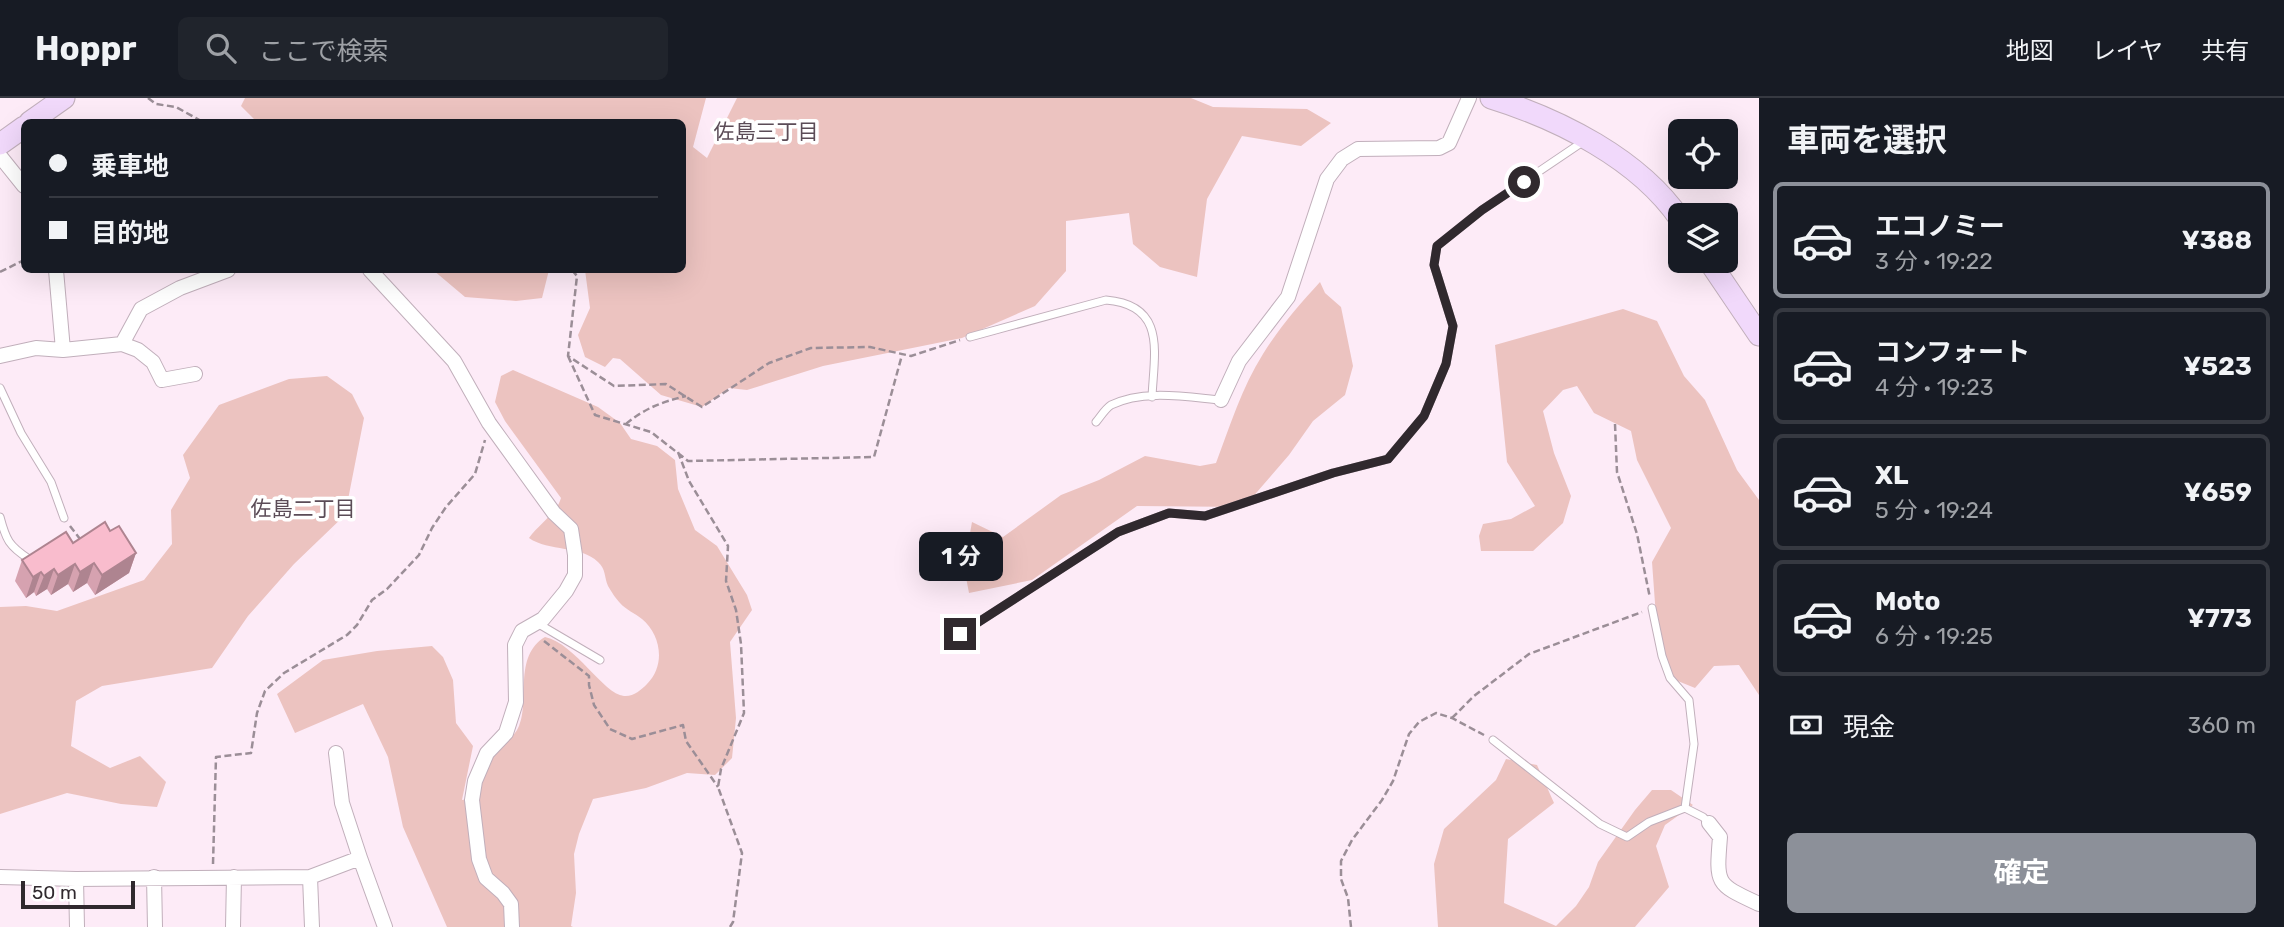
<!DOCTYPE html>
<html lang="ja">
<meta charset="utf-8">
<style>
body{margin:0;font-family:Rubik,"Noto Sans JP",sans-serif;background:#20242c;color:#f1f3f6;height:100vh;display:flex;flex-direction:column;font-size:26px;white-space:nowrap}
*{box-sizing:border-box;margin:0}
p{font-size:23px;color:#9ea1a6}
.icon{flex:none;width:38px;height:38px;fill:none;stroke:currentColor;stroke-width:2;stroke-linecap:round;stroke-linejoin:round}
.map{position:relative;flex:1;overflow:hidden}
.sheet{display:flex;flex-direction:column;background:#171b24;width:525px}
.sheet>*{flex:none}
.banner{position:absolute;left:21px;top:21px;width:665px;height:154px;border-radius:10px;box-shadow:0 7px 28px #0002;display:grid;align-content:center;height:154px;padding:0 28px;background:#171b24}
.controls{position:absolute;left:1668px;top:21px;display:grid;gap:14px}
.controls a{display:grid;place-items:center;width:70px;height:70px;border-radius:10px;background:#171b24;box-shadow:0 7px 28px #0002;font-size:35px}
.scale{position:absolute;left:21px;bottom:18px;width:114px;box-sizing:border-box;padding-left:7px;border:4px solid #30292e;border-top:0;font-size:19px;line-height:24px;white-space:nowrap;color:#30292e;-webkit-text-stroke:5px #fff;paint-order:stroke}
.end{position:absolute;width:32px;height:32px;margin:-16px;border:9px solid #30292e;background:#fff;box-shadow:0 0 0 4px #fff}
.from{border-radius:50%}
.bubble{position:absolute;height:49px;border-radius:10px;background:#171b24;box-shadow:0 7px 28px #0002;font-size:23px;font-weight:700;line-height:49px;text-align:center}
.banner b{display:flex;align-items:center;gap:24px;height:66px;font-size:26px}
.banner b+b{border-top:2px solid #363941}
.banner i{width:18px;height:18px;background:#f1f3f6}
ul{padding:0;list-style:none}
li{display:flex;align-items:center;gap:21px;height:116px;margin:0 14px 10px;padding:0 14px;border:4px solid #363941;border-radius:10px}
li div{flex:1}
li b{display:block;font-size:26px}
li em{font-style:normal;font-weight:700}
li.on{border-color:#8c9099}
li>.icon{width:63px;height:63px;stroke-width:1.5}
h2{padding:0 28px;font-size:32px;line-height:84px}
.pay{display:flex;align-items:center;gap:18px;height:77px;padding:0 28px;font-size:26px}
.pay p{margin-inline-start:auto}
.action{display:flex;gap:14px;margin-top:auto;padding:14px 28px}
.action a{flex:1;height:80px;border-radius:10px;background:#8c9099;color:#fff;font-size:28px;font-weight:700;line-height:80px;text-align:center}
header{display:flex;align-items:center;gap:42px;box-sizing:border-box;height:98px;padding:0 35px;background:#171b24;border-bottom:2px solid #363941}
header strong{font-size:33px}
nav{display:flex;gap:38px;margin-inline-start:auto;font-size:24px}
.search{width:490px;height:63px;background:#20242c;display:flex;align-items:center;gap:18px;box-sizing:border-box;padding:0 24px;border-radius:10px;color:#9ea1a6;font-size:26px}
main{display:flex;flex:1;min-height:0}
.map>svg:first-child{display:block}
.green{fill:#ecc3c0}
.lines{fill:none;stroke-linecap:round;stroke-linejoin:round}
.lane-casing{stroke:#c1afbb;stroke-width:9}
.street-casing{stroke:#c1afbb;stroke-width:16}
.secondary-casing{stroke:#c1afbb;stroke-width:23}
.path{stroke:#9b8e97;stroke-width:2.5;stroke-dasharray:7 3.5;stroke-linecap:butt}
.lane{stroke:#fff;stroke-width:7}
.street{stroke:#fff;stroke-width:14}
.secondary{stroke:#f1d9fb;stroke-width:21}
.wall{fill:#d6a2b0}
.shaded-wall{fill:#ae8490}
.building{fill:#f9bccd;stroke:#ae8490;stroke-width:2}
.route{stroke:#30292e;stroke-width:9}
.labels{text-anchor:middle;stroke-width:7;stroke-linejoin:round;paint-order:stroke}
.neighbourhood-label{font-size:21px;fill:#5b4c57;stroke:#fff}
</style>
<header>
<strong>Hoppr</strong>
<div class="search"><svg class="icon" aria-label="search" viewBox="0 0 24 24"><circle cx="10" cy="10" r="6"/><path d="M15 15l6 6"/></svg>ここで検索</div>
<nav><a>地図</a><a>レイヤ</a><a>共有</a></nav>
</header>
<main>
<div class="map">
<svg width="1759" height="829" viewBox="0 0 1759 829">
<rect width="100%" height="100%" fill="#fdebf7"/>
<path class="green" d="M245,0H706L693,49L707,60L737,0H1191L1213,9L1307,11L1331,25L1301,48L1242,38L1207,101L1197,179L1160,169L1133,146L1129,115L1066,123V173L1035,208L962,240L823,268L747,292L729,290L702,309L661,297L620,261L613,260L605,269L585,259L578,237L590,210L585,172H682V24H257L241,8Z
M433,172H549L542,200L516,203L465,199Z
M1320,184L1325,195L1341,209L1353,268L1345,297L1313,323L1289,357L1244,409L1137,408L1032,482L969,495L964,469L972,424L1003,439L1061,397L1099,382L1145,358L1200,368L1216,365C1230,328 1242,289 1263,256C1279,230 1299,207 1320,184Z
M1623,211L1657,223L1684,278L1705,302L1737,372L1759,402V597L1739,567L1714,568L1695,590L1668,579L1659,560L1652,464L1671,430L1637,362L1631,333L1594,315L1577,288L1563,292L1543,313L1554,355L1571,398L1563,425L1533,453H1481L1479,438L1483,426L1511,421L1535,408L1507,364L1495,247Z
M513,272L598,309L620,325L631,341L657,348L675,362L678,391L695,432L717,448L747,497L752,512L730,544L736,620L732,660L715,677L687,675L646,690L593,701L579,736L574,756L576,795L571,828L573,829H447L403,729L388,659L363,606L295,635L277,596L323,562L377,553L432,548L443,559L453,582L456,625L473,648L462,702L472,700C479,686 485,669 494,657C502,647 514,640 519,628C530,603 513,558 545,539C576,546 603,596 624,598C633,599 641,592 647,586C666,567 661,537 642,521C635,515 626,512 620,505C616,501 611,493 608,488C604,479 606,471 598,464C581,447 549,454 529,440C538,427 557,415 561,400L505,323L495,304L501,278Z
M327,278L352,296L364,320L345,417L294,466L248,518L212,570L102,588L76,603L71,648L110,670L140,658L166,684L157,709L121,706L67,695L0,716V509L26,508L57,513L144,482L172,446L171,412L190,380L183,357L219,307L289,281Z
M1506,661L1537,667L1554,705L1508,741L1504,805L1556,828L1576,808L1589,789L1598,764L1635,712L1652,692H1671L1693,707L1665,727L1656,748L1669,789L1635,829H1438L1434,766L1444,731L1496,682Z"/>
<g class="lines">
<g class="lane-casing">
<path id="lane" d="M970,239L1106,202C1167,207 1154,255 1152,299
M0,290L21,335L51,384L64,420
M1096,324C1101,318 1105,311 1111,307C1143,291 1187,299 1221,302
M0,419C6,442 9,448 29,461
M1652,510L1662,558L1670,580L1689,602L1694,646L1685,710
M537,525L600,562
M960,536L1118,434L1169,415L1205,418L1333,375L1388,361L1424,318L1446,266L1453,228L1434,167L1437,148L1482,112L1584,43
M1493,642L1600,726L1627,739L1649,724L1685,710L1703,719L1709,725"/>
</g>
<g class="street-casing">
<path id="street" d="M0,58L24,88
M56,172L63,252
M370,172L454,263L489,325L554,415L571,431L575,457V477L566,493L543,521L522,533L515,547L516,604L506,635L487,655L475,683L472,702L479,761L486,780L503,795L511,806L512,829
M122,246L141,211L180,190L228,172
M0,258L36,250L63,252L122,246L138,252L153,264L162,282L195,276
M1221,302L1239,263L1288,199L1327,81L1342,61L1358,51L1439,50L1449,45L1469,0
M336,655L342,705L360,760
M1709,725L1720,739C1716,787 1716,786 1759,806
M0,779L76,781L310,779L360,760L385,829
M154,779L155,829
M310,779L312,829
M76,781L77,829
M233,829L234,779"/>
</g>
<g class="secondary-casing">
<path id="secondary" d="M1491,0C1559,21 1639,61 1680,121
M30,24L64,0
M0,46L24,29
M1709,163L1759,237"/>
</g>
<path class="path" d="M148,0L156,6L176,9L203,24
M572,172L577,178L568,258L614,288L666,286L702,309L769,265L811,250L870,249L911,258L960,242
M0,174L24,162
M568,258L595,317L651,334L688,363L874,359L902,257
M626,326C645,310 662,304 686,298
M1615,326L1617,374L1637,436L1650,500
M678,354L689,383L728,448L726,483L736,512L741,546L744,615L721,671L718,689L742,755L733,824L730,829
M70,428L80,441
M544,543L589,578V587L594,607L610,631L632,641L683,627L686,643L718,689
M1452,620L1474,598L1529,556L1642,514
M213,766L216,659L251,655L257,615L265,593L284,575L347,537L357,527L372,502L387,491L419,457L432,430L446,409L475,376L485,342
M1351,829L1348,800L1341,781V763L1352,742L1382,702L1393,683L1409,636L1419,624L1436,615L1452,620L1484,637"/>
<use href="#lane" class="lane"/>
<use href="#street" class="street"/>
<use href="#secondary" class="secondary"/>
</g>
<path class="wall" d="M110,433L136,455L129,475L95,497L87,485L73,494L68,486L51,497L47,491L36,498L34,494L26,500L15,483L22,462Z"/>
<path class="shaded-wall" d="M136,455L129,475L95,497L102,477Z
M94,465L87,485L73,494L80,474Z
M75,466L68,486L51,497L58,477Z
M54,471L47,491L36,498L44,478Z
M41,474L34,494L26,500L33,479Z"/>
<path class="building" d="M105,424L110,433L119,428L136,455L102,477L94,465L80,474L75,466L58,477L54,471L44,478L41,474L33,479L22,462L66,434L73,445Z"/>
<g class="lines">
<path class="route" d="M960,536L1118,434L1169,415L1205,418L1333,375L1388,361L1424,318L1446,266L1453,228L1434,167L1437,148L1482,112L1524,84"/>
</g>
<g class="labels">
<g class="neighbourhood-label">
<text x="766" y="41">佐島三丁目</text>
<text x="303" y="418">佐島二丁目</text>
</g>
</g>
</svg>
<div class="controls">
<a><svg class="icon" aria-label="locate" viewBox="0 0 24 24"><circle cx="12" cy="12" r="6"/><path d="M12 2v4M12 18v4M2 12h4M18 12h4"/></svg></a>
<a><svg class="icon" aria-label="layers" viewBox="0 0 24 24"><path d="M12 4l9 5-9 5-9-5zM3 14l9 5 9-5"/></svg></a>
</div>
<div class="scale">50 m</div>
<i class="end from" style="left:1524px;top:84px"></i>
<i class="end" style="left:960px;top:536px"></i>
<div class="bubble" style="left:919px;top:434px;width:84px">1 分</div>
<div class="banner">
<b><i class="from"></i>乗車地</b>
<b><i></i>目的地</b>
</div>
</div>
<section class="sheet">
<h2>車両を選択</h2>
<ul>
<li class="on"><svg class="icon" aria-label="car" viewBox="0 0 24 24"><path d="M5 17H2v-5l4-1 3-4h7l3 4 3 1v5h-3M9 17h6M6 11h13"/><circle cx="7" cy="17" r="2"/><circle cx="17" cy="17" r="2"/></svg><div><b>エコノミー</b><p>3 分 · 19:22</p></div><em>¥388</em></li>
<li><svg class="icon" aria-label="car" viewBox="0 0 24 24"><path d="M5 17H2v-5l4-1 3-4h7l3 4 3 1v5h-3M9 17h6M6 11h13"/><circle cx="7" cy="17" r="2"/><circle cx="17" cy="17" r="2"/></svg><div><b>コンフォート</b><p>4 分 · 19:23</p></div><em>¥523</em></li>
<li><svg class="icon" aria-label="car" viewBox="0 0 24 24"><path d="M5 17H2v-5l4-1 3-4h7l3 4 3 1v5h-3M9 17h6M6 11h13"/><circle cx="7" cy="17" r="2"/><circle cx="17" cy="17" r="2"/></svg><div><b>XL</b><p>5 分 · 19:24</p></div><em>¥659</em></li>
<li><svg class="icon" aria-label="car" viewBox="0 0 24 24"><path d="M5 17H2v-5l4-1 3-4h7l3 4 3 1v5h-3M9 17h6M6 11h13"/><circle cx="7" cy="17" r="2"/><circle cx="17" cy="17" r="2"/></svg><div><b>Moto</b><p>6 分 · 19:25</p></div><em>¥773</em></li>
</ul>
<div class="pay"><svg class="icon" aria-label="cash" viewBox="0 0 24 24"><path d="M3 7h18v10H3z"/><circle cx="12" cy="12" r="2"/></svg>現金<p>360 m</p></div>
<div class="action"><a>確定</a></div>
</section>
</main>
